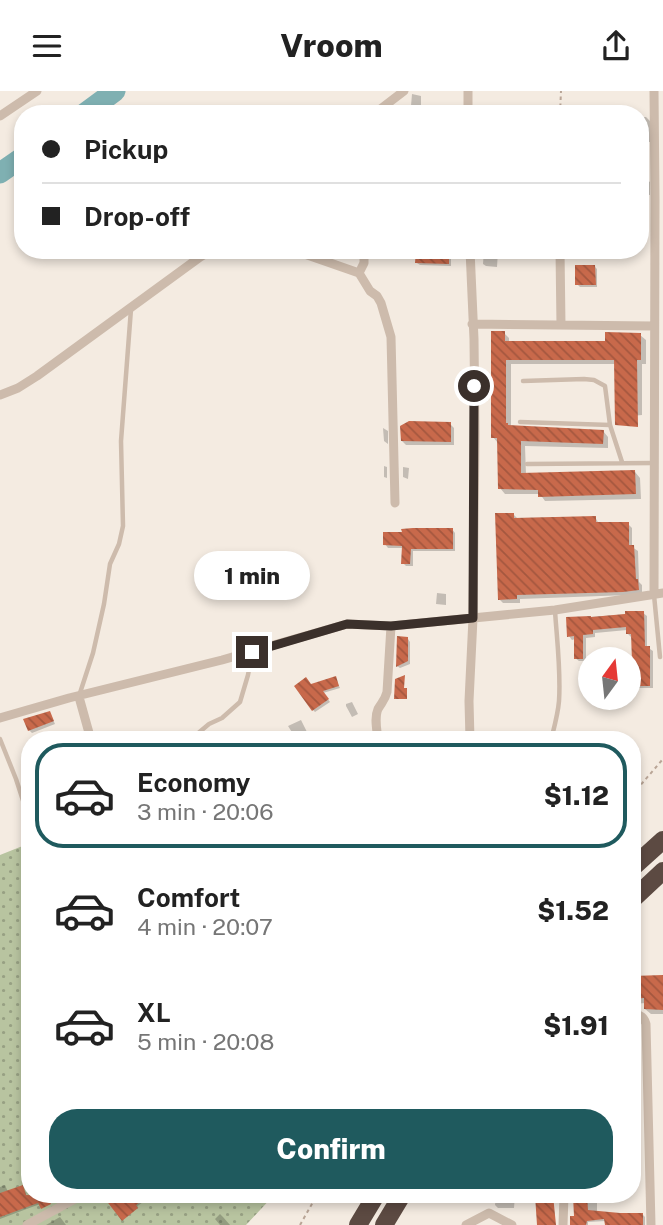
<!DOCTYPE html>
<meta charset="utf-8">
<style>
body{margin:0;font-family:"Public Sans",sans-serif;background:#f6f6f6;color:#222;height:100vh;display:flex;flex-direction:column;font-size:26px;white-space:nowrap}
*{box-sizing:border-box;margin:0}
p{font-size:23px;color:#767676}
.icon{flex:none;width:38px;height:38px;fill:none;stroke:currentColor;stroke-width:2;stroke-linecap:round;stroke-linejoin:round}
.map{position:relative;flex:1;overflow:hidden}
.side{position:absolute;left:21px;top:640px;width:620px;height:472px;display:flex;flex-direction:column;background:#fff;border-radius:28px;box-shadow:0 4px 10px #0003}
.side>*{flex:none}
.top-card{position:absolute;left:14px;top:14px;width:635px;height:154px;border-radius:28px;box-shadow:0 4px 10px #0003;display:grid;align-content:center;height:154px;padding:0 28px;background:#fff}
.needle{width:46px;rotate:15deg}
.fabs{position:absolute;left:578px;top:556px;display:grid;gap:14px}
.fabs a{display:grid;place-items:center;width:63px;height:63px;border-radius:50%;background:#fff;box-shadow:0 4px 10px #0003;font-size:35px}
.end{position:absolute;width:32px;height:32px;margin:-16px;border:9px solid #3b302b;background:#fff;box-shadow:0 0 0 4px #fff}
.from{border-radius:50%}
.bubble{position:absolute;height:49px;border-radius:24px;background:#fff;box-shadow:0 4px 10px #0003;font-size:23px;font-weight:800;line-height:49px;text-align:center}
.top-card b{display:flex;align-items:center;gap:24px;height:66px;font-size:26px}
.top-card b+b{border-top:2px solid #e0e0e0}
.top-card i{width:18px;height:18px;background:#222}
ul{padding:12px 0 0;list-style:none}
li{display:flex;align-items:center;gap:21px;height:105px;margin:0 14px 10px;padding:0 14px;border:4px solid transparent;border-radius:28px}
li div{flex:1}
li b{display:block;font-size:26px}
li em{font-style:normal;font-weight:800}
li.active{border-color:#1f5a5e}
li>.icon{width:63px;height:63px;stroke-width:1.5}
.button{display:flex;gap:14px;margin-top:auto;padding:14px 28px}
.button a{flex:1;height:80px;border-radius:28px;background:#1f5a5e;color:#fff;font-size:28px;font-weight:800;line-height:80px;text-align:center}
header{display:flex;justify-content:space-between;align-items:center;height:91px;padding:0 28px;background:#fff;font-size:32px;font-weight:800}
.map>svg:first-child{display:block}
.grass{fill:url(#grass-dots)}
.shadow{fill:#0003}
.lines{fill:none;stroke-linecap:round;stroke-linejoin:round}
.river{stroke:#7fb0b2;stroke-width:21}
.building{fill:url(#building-back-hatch)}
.path{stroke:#b9a596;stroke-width:2;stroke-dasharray:3.5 3.5;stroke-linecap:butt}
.lane{stroke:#cdbbac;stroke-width:4.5}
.street{stroke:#cdbbac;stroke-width:9}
.highway{stroke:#5c4a42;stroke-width:18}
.route{stroke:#3b302b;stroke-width:9}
</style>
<header><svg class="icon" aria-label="menu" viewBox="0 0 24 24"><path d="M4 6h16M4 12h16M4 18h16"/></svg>Vroom<svg class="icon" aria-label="share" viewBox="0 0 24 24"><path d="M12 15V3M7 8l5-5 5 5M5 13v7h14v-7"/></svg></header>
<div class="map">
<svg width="663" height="1134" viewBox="0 0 663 1134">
<defs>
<pattern id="grass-dots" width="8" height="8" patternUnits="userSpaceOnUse" patternTransform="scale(1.75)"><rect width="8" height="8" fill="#b8c4a0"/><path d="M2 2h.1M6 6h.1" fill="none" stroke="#97a083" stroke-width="1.8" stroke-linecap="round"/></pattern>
<pattern id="building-back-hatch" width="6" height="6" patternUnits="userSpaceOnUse" patternTransform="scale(1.75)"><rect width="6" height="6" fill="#c8694b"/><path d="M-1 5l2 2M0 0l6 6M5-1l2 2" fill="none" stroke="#a4573f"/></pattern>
</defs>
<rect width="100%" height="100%" fill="#f4ebe1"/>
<path class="grass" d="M30,752V1104H274L246,1134H0V764Z"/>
<path class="shadow" d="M412,3L421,5V16L411,15Z
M640,26H646L651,31V51H641V81Z
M640,89H647L650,91V104L640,103Z
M417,159H451V175L420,174L417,172Z
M484,159L498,160L497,176L486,175L483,173Z
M501,159H512V164L502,163Z
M595,176L597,178V196H580L577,193Z
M504,242L509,247V252H606L640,244L646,249V273H642V324L622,326L616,273H511V336L603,340L608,346V357L525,355L526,384L635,381L640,387L641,408L545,410L540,403H505L500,397L498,352L493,346Z
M450,333L454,337V354H406L402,350Z
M383,337L388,340V353L384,350Z
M384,375L387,376V387L384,386Z
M403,376L409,377L408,388L403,386Z
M513,423L517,427L595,426L599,433H628L632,437V456L638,460L639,491L642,494V502L628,504L520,508V512H503L499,508Z
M452,438L455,442V460H413V475H406L403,472V457H388L385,453Z
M437,502L446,503V514L436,513Z
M643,522L647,525V556L653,560V597H628V572H633V546H631L627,542V539L595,542V546L586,547V570H579L575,567V548L572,549L569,545L590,526Z
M408,548L410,551V573L400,577L397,575Z
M335,587L340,597L323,602L330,611L315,621L313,619L311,595Z
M352,611L358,623L352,626L346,615V613Z
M50,622L55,633L32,642L29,639Z
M301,629L307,641L295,646L288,635Z
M456,641L458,643V649H444V642Z
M663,886V923H651L645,918L646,912L632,913V891Z
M5,1094L8,1101L22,1096L27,1106L30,1104H46L50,1112L40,1113L0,1128V1096Z
M147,1104L149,1107L136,1116L134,1114Z
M219,1104H228L229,1106L224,1110Z
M496,1104H515L514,1117H498L495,1114Z
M581,1104H597V1122L643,1124L645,1126V1134H606V1130L588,1131V1134H572L576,1126Z
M220,1123L223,1126L230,1134H220L215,1128Z
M60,1126L66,1134H46Z"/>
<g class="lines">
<path class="river" d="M84,23L115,0
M0,82L23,66"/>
</g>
<path class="building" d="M416,159H449V173L415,172Z
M575,174H595L596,194H575Z
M491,240H505V250H605V241L641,242V269H637L638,336L615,334L614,269H506V332H508V334L604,339L603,353L521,350V382L635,379L636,403L538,406V399L498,398L497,347H491Z
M409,330L451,331V351L401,350L400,335Z
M495,422H514V427L596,425V431H629V454H634L636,488H638L639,499L623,501L517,504V508L498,509Z
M413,437H453V458H411L410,473H401L402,455L383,454V441H402L401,438Z
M625,520H644L645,555H650V595H628V570H632L631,543H626V536L593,539V543L583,544V568H574V545L567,546L566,526L591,525V526L625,523Z
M397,545L408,546V570L396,576Z
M405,584L404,597H407V608H394L395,588Z
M336,585L339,595L323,600L329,608L312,620L294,595L306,586L311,593Z
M50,620L54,630L28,640L23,628Z
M663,884V919L644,918V907L632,908V885Z
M23,1094L26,1104L55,1105L48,1108L51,1113L41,1118L38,1112L0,1126V1102Z
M102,1104H149L136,1114L138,1117L122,1130Z
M535,1104H553L556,1134H537Z
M587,1104L588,1119L620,1122H643V1134H605L604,1128L587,1130L586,1134H570V1125H574L573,1105Z"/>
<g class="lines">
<path class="path" d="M560,23L561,0
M632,704L663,668
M300,1134L317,1104"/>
<path class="lane" d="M523,290L584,288L594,289L605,295L610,334L622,371
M520,331L610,334
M527,373L654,372
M654,504L660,566
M79,605L93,562L104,513L110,473L119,453L123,435L121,350L131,218
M0,648L16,688L30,731
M190,649L209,633L222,627L240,611L248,584L252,562
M551,649C554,637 558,623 559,610C561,580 557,550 555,520"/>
<path class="street" d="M468,0V23
M374,23L404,0
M0,25L37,0
M293,159L359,182L370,200L377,205L381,212L391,246L395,412
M470,159L474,248L475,343L473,527L469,610L470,649
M560,159L561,234
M359,182L364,172V159
M472,233L654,235
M0,304L18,297L37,285L200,166L212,159
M654,503L655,109L654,0
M79,606L91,649
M0,627L69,607L222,569L347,533L391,535L555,519L663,502
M378,649C377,639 374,627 378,618C382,611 385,609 387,601L391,535
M632,921C639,924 644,925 646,933L651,1134
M27,1134L82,1104
M466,1134L489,1122L512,1134
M563,1134L564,1104"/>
<path class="highway" d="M632,777L663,749
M632,809L663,780
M358,1134L376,1104
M384,1134L402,1104"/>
</g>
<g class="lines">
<path class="route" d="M252,561L347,533L391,535L473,527L474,295"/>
</g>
</svg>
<div class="fabs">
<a><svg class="needle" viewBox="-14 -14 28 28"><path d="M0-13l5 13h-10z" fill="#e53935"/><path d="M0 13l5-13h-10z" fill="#767676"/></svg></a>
</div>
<i class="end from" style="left:474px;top:295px"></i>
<i class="end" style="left:252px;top:561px"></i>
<div class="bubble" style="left:194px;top:460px;width:116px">1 min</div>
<div class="top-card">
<b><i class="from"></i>Pickup</b>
<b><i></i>Drop-off</b>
</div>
<section class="side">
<ul>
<li class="active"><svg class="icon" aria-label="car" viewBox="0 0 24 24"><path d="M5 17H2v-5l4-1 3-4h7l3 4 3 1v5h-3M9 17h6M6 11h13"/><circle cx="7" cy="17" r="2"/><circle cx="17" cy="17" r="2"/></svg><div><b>Economy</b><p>3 min · 20:06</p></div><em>$1.12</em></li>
<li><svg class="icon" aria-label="car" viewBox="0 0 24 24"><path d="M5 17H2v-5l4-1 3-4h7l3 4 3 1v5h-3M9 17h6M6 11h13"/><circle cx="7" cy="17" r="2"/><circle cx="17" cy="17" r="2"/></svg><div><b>Comfort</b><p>4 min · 20:07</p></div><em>$1.52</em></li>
<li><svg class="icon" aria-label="car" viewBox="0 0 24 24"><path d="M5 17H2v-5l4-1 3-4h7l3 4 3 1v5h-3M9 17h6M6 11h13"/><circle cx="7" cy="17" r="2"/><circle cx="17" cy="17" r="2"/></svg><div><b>XL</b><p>5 min · 20:08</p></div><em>$1.91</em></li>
</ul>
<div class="button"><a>Confirm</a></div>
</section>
</div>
